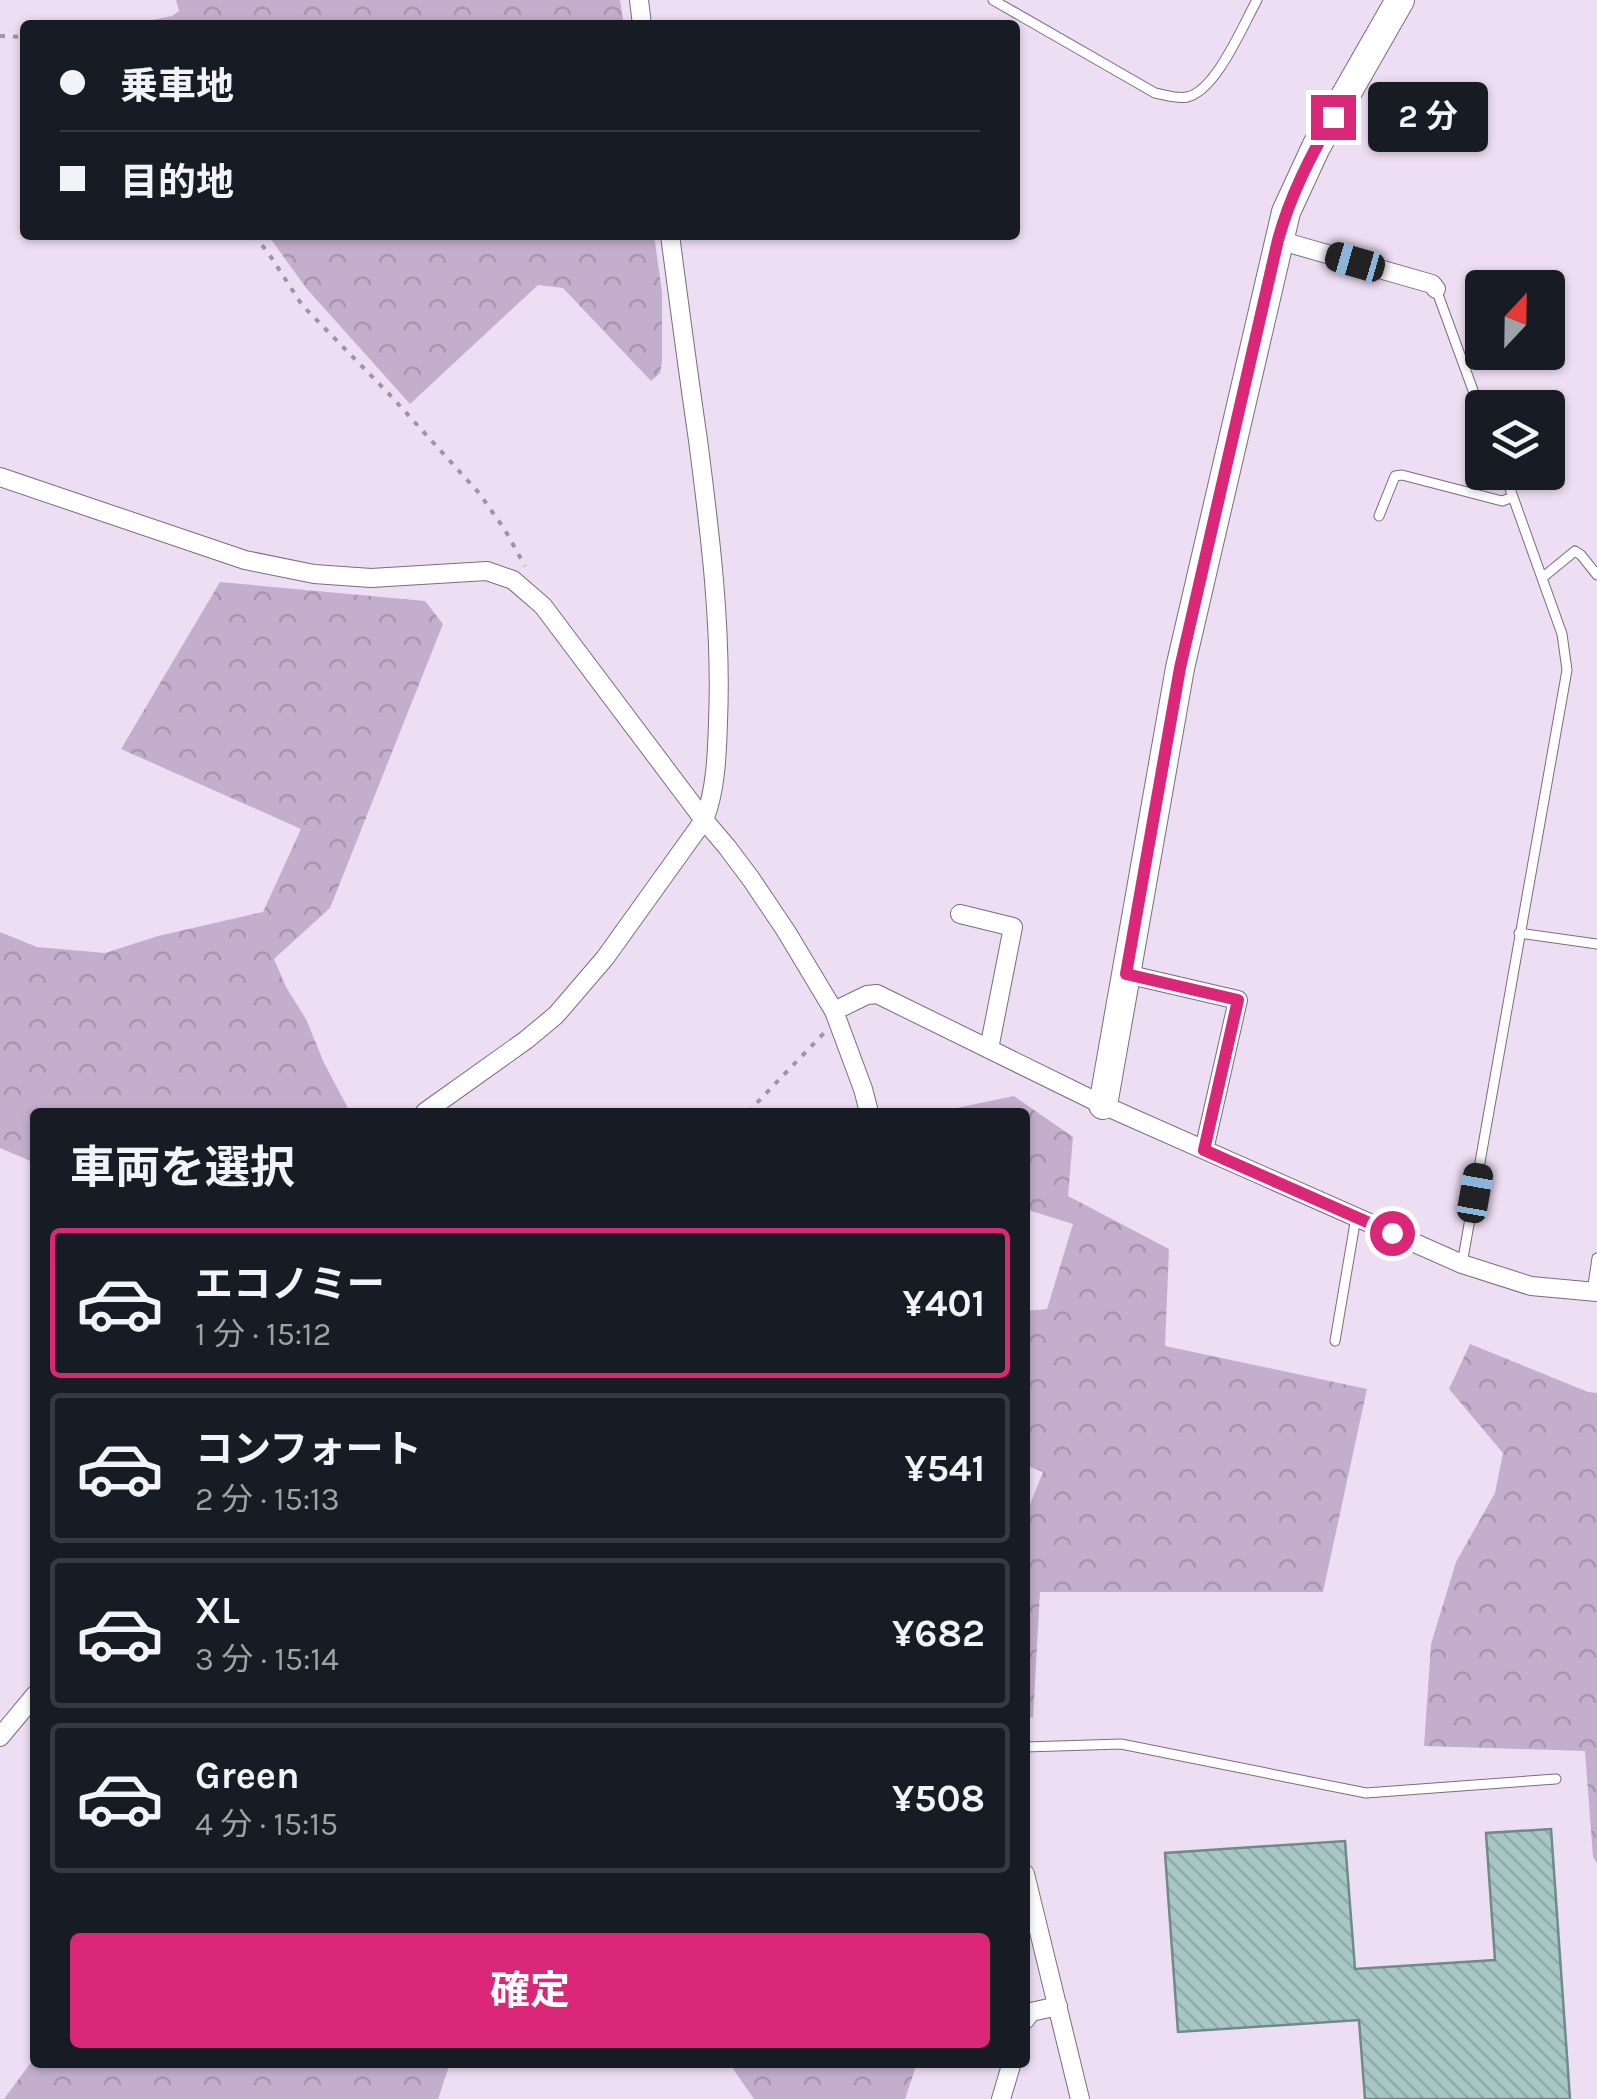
<!DOCTYPE html>
<html lang="ja">
<meta charset="utf-8">
<style>
body{margin:0;font-family:Karla,"Noto Sans JP",sans-serif;background:#20242c;color:#f1f3f6;height:100vh;display:flex;flex-direction:column;font-size:38px;white-space:nowrap}
*{box-sizing:border-box;margin:0}
p{font-size:32px;color:#9ea1a6}
.icon{flex:none;width:55px;height:55px;fill:none;stroke:currentColor;stroke-width:2;stroke-linecap:round;stroke-linejoin:round}
.map{position:relative;flex:1;overflow:hidden}
.panel{position:absolute;left:30px;top:1108px;width:1000px;height:960px;display:flex;flex-direction:column;background:#171b24;border-radius:10px;box-shadow:0 2px 8px #0004}
.panel>*{flex:none}
.banner{position:absolute;left:20px;top:20px;width:1000px;height:220px;border-radius:10px;box-shadow:0 2px 8px #0004;display:grid;align-content:center;height:220px;padding:0 40px;background:#171b24}
.needle{width:65px;rotate:22deg}
.controls{position:absolute;left:1465px;top:270px;display:grid;gap:20px}
.controls a{display:grid;place-items:center;width:100px;height:100px;border-radius:10px;background:#171b24;box-shadow:0 2px 8px #0004;font-size:50px}
.end{position:absolute;width:45px;height:45px;margin:-22px;border:12px solid #db2777;background:#fff;box-shadow:0 0 0 5px #fff}
.from{border-radius:50%}
.bubble{position:absolute;height:70px;border-radius:10px;background:#171b24;box-shadow:0 2px 8px #0004;font-size:32px;font-weight:700;line-height:70px;text-align:center}
.car{position:absolute;width:30px;height:60px;margin:-30px -15px;border-radius:12px;box-shadow:0 0 8px 2px #0007;background:linear-gradient(#222 24%,#8ab4d8 0 40%,#222 0 76%,#8ab4d8 0 86%,#222 0)}
.banner b{display:flex;align-items:center;gap:35px;height:95px;font-size:38px}
.banner b+b{border-top:2px solid #363941}
.banner i{width:25px;height:25px;background:#f1f3f6}
ul{padding:0;list-style:none}
li{display:flex;align-items:center;gap:30px;height:150px;margin:0 20px 15px;padding:0 20px;border:5px solid #363941;border-radius:10px}
li div{flex:1}
li b{display:block;font-size:38px}
li em{font-style:normal;font-weight:700}
li.on{border-color:#db2777}
li>.icon{width:90px;height:90px;stroke-width:1.5}
h2{padding:0 40px;font-size:45px;line-height:120px}
.action{display:flex;gap:20px;margin-top:auto;padding:20px 40px}
.action a{flex:1;height:115px;border-radius:10px;background:#db2777;color:#fff;font-size:40px;font-weight:700;line-height:115px;text-align:center}
.map>svg:first-child{display:block}
.forest{fill:url(#forest-crowns)}
.building{fill:url(#building-back-hatch);stroke:#6e8b88;stroke-width:2.5}
.lines{fill:none;stroke-linecap:round;stroke-linejoin:round}
.lane-casing{stroke:#7a6c80;stroke-width:11}
.street-casing{stroke:#7a6c80;stroke-width:20}
.secondary-casing{stroke:#7a6c80;stroke-width:30}
.path{stroke:#9f93a4;stroke-width:4;stroke-dasharray:5 8;stroke-linecap:butt}
.lane{stroke:#fff;stroke-width:9}
.street{stroke:#fff;stroke-width:18}
.secondary{stroke:#fff;stroke-width:28}
.route{stroke:#db2777;stroke-width:12}
</style>
<div class="map">
<svg width="1597" height="2099" viewBox="0 0 1597 2099">
<defs>
<pattern id="forest-crowns" width="20" height="18" patternUnits="userSpaceOnUse" patternTransform="scale(2.5)"><rect width="20" height="18" fill="#c4aecd"/><path d="M2 6a3 3 0 1 1 6 0M12 15a3 3 0 1 1 6 0" fill="none" stroke="#a895af"/></pattern>
<pattern id="building-back-hatch" width="6" height="6" patternUnits="userSpaceOnUse" patternTransform="scale(2.5)"><rect width="6" height="6" fill="#a8c7c4"/><path d="M-1 5l2 2M0 0l6 6M5-1l2 2" fill="none" stroke="#90aaa8"/></pattern>
</defs>
<rect width="100%" height="100%" fill="#eedef4"/>
<path class="forest" d="M176,0H620L624,25H127L172,16L179,11Z
M268,235H654L662,292V362L660,373L651,381L563,288L538,285L410,404L306,288Z
M220,582L425,601L443,624L330,908L274,959L286,987L306,1019L324,1063L350,1112H35V1163L0,1148V932L37,947L105,953L158,936L263,912L301,829L121,749Z
M1014,1096L1073,1137L1068,1196L1169,1249L1165,1346L1367,1389L1323,1592H1040L1033,1718L1025,1716V1517L1043,1472L1025,1465V1311L1047,1309L1073,1224L1025,1209V1112H937Z
M1470,1344L1588,1392L1597,1393V1863L1593,1857L1585,1751L1424,1746L1431,1644L1456,1562L1495,1493L1503,1453L1449,1389Z
M35,2057V2062L450,2063L438,2099H4Z
M729,2063H917L905,2099H754Z"/>
<path class="building" d="M1551,1829L1570,2099H1365L1359,2020L1178,2032L1165,1853L1345,1841L1355,1969L1495,1960L1486,1833Z"/>
<g class="lines">
<g class="lane-casing">
<path id="lane" d="M993,0L1155,93C1166,95 1177,99 1187,97C1216,91 1243,25 1257,0
M1436,289L1482,415
M1379,516L1395,476L1402,475L1502,501L1513,497
M1542,578L1575,551L1581,555L1597,575
M1519,933L1597,944
M1462,1264L1567,670L1562,634L1504,472
M1592,1292L1597,1258
M1335,1341L1356,1217
M1025,1747L1121,1744L1366,1793L1556,1779"/>
</g>
<g class="street-casing">
<path id="street" d="M639,0L642,25
M1278,240L1432,284L1436,289
M0,477L245,560L314,574L371,578L487,571L513,580L543,606L704,820L727,847L751,879L786,931L834,1011L863,1089L869,1112
M960,914L1013,927L989,1049
M1126,974L1238,1000L1204,1150
M834,1011L867,995L877,994L1103,1105L1462,1264L1531,1286L1597,1292
M425,1112L526,1040L556,1015L605,958L704,820C716,791 717,753 718,722C722,628 710,533 698,440C688,372 679,303 670,235
M0,1737L35,1695
M1025,1874L1080,2099
M1025,2020L1031,2012L1058,2006
M1001,2099L1012,2062"/>
</g>
<g class="secondary-casing">
<path id="secondary" d="M1103,1105L1180,668L1286,212L1316,147L1400,0"/>
</g>
<path class="path" d="M0,36L25,37
M254,235L269,254L302,305L390,395L479,493L505,530L525,566
M748,1112L824,1033"/>
<use href="#lane" class="lane"/>
<use href="#street" class="street"/>
<use href="#secondary" class="secondary"/>
</g>
<g class="lines">
<path class="route" d="M1333,117C1310,157 1290,196 1278,240L1180,668L1126,974L1238,1000L1204,1150L1392,1233"/>
</g>
</svg>
<div class="controls">
<a><svg class="needle" viewBox="-14 -14 28 28"><path d="M0-13l5 13h-10z" fill="#e53935"/><path d="M0 13l5-13h-10z" fill="#9ea1a6"/></svg></a>
<a><svg class="icon" aria-label="layers" viewBox="0 0 24 24"><path d="M12 4l9 5-9 5-9-5zM3 14l9 5 9-5"/></svg></a>
</div>
<i class="end from" style="left:1392px;top:1233px"></i>
<i class="end" style="left:1333px;top:117px"></i>
<div class="bubble" style="left:1368px;top:82px;width:120px">2 分</div>
<i class="car" style="left:1355px;top:262px;rotate:286deg"></i>
<i class="car" style="left:1475px;top:1193px;rotate:10deg"></i>
<div class="banner">
<b><i class="from"></i>乗車地</b>
<b><i></i>目的地</b>
</div>
<section class="panel">
<h2>車両を選択</h2>
<ul>
<li class="on"><svg class="icon" aria-label="car" viewBox="0 0 24 24"><path d="M5 17H2v-5l4-1 3-4h7l3 4 3 1v5h-3M9 17h6M6 11h13"/><circle cx="7" cy="17" r="2"/><circle cx="17" cy="17" r="2"/></svg><div><b>エコノミー</b><p>1 分 · 15:12</p></div><em>¥401</em></li>
<li><svg class="icon" aria-label="car" viewBox="0 0 24 24"><path d="M5 17H2v-5l4-1 3-4h7l3 4 3 1v5h-3M9 17h6M6 11h13"/><circle cx="7" cy="17" r="2"/><circle cx="17" cy="17" r="2"/></svg><div><b>コンフォート</b><p>2 分 · 15:13</p></div><em>¥541</em></li>
<li><svg class="icon" aria-label="car" viewBox="0 0 24 24"><path d="M5 17H2v-5l4-1 3-4h7l3 4 3 1v5h-3M9 17h6M6 11h13"/><circle cx="7" cy="17" r="2"/><circle cx="17" cy="17" r="2"/></svg><div><b>XL</b><p>3 分 · 15:14</p></div><em>¥682</em></li>
<li><svg class="icon" aria-label="car" viewBox="0 0 24 24"><path d="M5 17H2v-5l4-1 3-4h7l3 4 3 1v5h-3M9 17h6M6 11h13"/><circle cx="7" cy="17" r="2"/><circle cx="17" cy="17" r="2"/></svg><div><b>Green</b><p>4 分 · 15:15</p></div><em>¥508</em></li>
</ul>
<div class="action"><a>確定</a></div>
</section>
</div>
